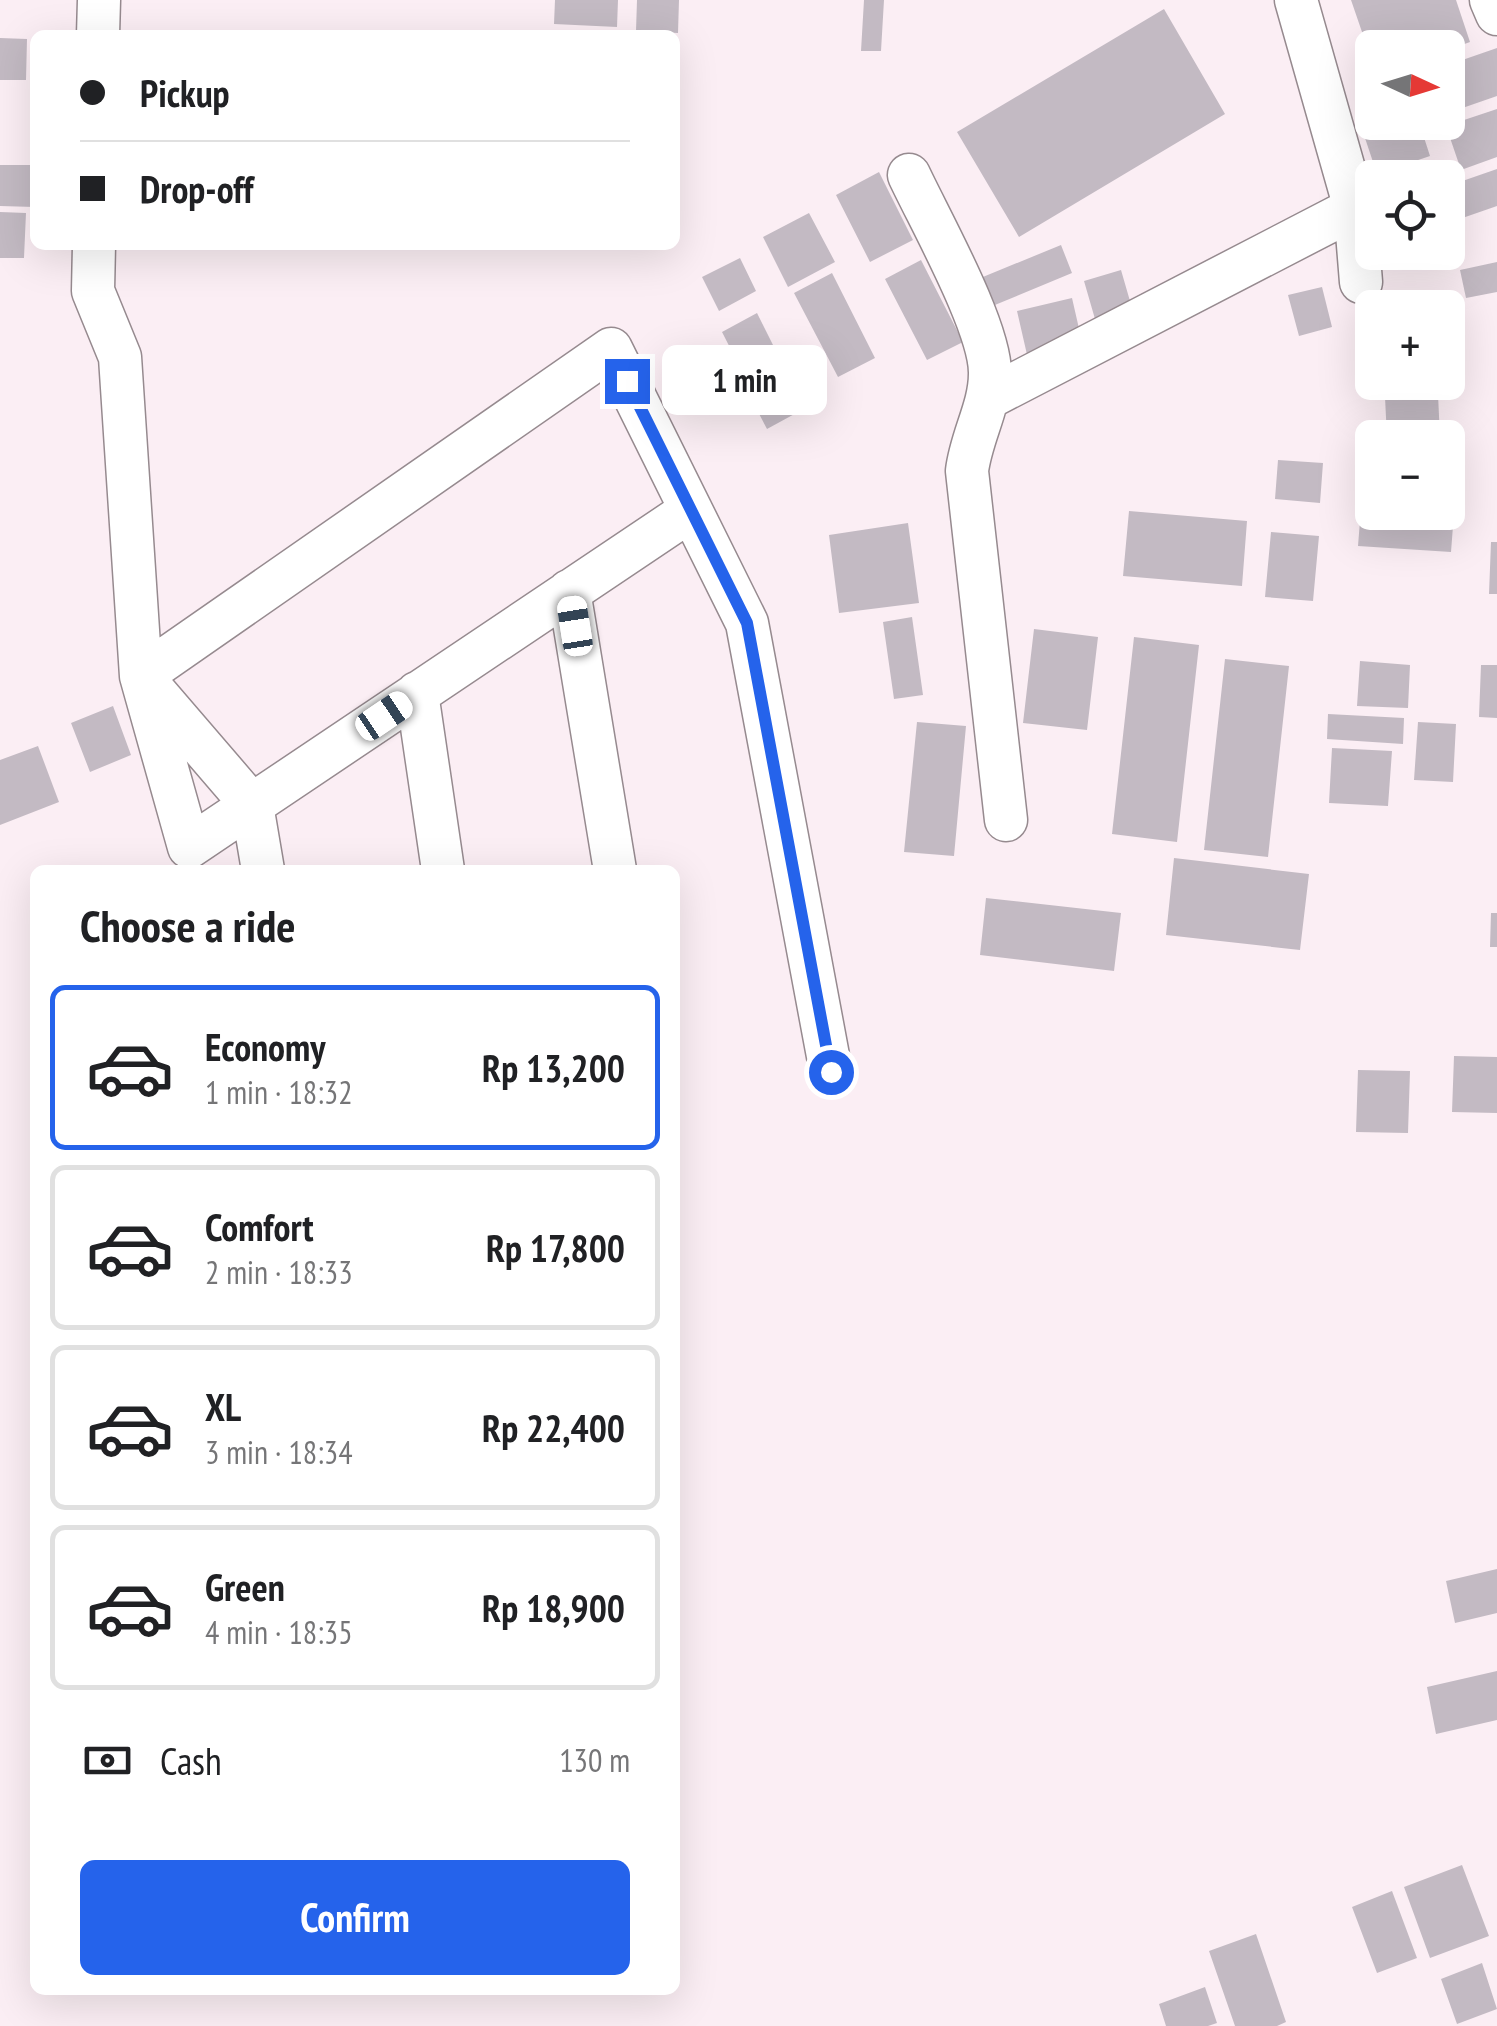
<!DOCTYPE html>
<meta charset="utf-8">
<style>
body{margin:0;font-family:"PT Sans Narrow",sans-serif;background:#f6f6f6;color:#202124;height:100vh;display:flex;flex-direction:column;font-size:38px;white-space:nowrap}
*{box-sizing:border-box;margin:0}
p{font-size:32px;color:#757577}
.icon{flex:none;width:55px;height:55px;fill:none;stroke:currentColor;stroke-width:2;stroke-linecap:round;stroke-linejoin:round}
.map{position:relative;flex:1;overflow:hidden}
.side{position:absolute;left:30px;top:865px;width:650px;height:1130px;display:flex;flex-direction:column;background:#fff;border-radius:15px;box-shadow:0 10px 40px #0002}
.side>*{flex:none}
.banner{position:absolute;left:30px;top:30px;width:650px;height:220px;border-radius:15px;box-shadow:0 10px 40px #0002;display:grid;align-content:center;height:220px;padding:0 50px;background:#fff}
.needle{width:65px;rotate:94deg}
.tools{position:absolute;left:1355px;top:30px;display:grid;gap:20px}
.tools a{display:grid;place-items:center;width:110px;height:110px;border-radius:15px;background:#fff;box-shadow:0 10px 40px #0002;font-size:50px}
.end{position:absolute;width:45px;height:45px;margin:-22px;border:12px solid #2563eb;background:#fff;box-shadow:0 0 0 5px #fff}
.from{border-radius:50%}
.bubble{position:absolute;height:70px;border-radius:15px;background:#fff;box-shadow:0 10px 40px #0002;font-size:32px;font-weight:600;line-height:70px;text-align:center}
.car{position:absolute;width:30px;height:60px;margin:-30px -15px;border-radius:12px;box-shadow:0 0 8px 2px #0007;background:linear-gradient(#fff 24%,#345 0 40%,#fff 0 76%,#345 0 86%,#fff 0)}
.banner b{display:flex;align-items:center;gap:35px;height:95px;font-size:38px}
.banner b+b{border-top:2px solid #e0e0e0}
.banner i{width:25px;height:25px;background:#202124}
ul{padding:0;list-style:none}
li{display:flex;align-items:center;gap:30px;height:165px;margin:0 20px 15px;padding:0 30px;border:5px solid #e0e0e0;border-radius:15px}
li div{flex:1}
li b{display:block;font-size:38px}
li em{font-style:normal;font-weight:600}
li.current{border-color:#2563eb}
li>.icon{width:90px;height:90px;stroke-width:1.5}
h2{padding:0 50px;font-size:45px;line-height:120px}
.pay{display:flex;align-items:center;gap:25px;height:110px;padding:0 50px;font-size:38px}
.pay p{margin-inline-start:auto}
.cta{display:flex;gap:20px;margin-top:auto;padding:20px 50px}
.cta a{flex:1;height:115px;border-radius:15px;background:#2563eb;color:#fff;font-size:40px;font-weight:600;line-height:115px;text-align:center}
.map>svg:first-child{display:block}
.building{fill:#c3bac3}
.lines{fill:none;stroke-linecap:round;stroke-linejoin:round}
.minor-casing{stroke:#968a8f;stroke-width:45}
.minor{stroke:#fff;stroke-width:42}
.route{stroke:#2563eb;stroke-width:12}
</style>
<div class="map">
<svg width="1497" height="2026" viewBox="0 0 1497 2026">
<rect width="100%" height="100%" fill="#fbeef4"/>
<path class="building" d="M555,0H618L617,27L554,24Z
M637,0H679L678,33L636,31Z
M864,0H884L881,51H861Z
M1351,0H1456L1470,42L1448,50V48H1372V61Z
M1164,9L1225,114L1019,237L957,132Z
M0,38L27,39L26,80H0Z
M1497,48V96L1448,113V65Z
M1372,102V122H1419L1430,156L1377,174L1355,108Z
M1497,109V157L1461,170L1446,126Z
M0,165H35V207L0,206Z
M1497,169V206L1448,223V186Z
M879,172L913,240L870,262L836,195Z
M0,212L26,213L24,258H0Z
M809,213L835,262L788,287L763,237Z
M1061,245L1072,273L990,307L978,279Z
M740,258L756,291L719,311L702,277Z
M921,260L963,342L927,360L885,279Z
M1497,262V292L1466,298L1460,270Z
M1121,270L1132,308L1095,319L1084,281Z
M832,273L875,358L838,377L794,293Z
M1322,287L1332,327L1299,336L1288,295Z
M1072,298L1083,346L1028,359L1017,311Z
M757,313L781,361L746,379L722,332Z
M780,371L800,411L767,429L746,389Z
M1438,394L1440,438H1387L1385,397Z
M1278,460L1323,463L1320,503L1275,499Z
M1361,508L1372,509V512L1454,513L1451,552L1358,546Z
M1129,511L1247,521L1242,586L1123,576Z
M908,523L919,603L839,613L829,535Z
M1271,532L1319,536L1313,601L1265,597Z
M1491,542H1497V594H1489Z
M912,617L923,695L894,699L883,622Z
M1034,629L1098,637L1087,730L1023,723Z
M1134,637L1199,645L1177,842L1112,834Z
M1225,659L1289,666L1268,857L1204,850Z
M1360,661L1410,665L1408,708L1357,706Z
M1481,665H1497V718L1479,717Z
M113,706L131,755L90,772L71,723Z
M1328,714L1404,718L1403,744L1327,739Z
M917,722L966,726L954,856L904,852Z
M1418,722L1456,724L1453,782L1414,780Z
M38,746L59,802L0,825V760Z
M1332,748L1392,751L1388,806L1329,803Z
M1174,858L1309,874L1300,950L1166,935Z
M986,898L1121,913L1114,971L980,955Z
M1491,913H1497V947H1490Z
M1454,1056L1497,1057V1113L1452,1112Z
M1358,1070L1410,1071L1408,1133L1356,1132Z
M1497,1569V1613L1455,1623L1446,1581Z
M1497,1671V1720L1436,1734L1427,1687Z
M1462,1865L1489,1936L1430,1958L1404,1887Z
M1392,1891L1417,1958L1377,1973L1352,1907Z
M1256,1934L1286,2022L1277,2026H1235L1209,1951Z
M1482,1963L1497,2009L1457,2024L1441,1979Z
M1205,1987L1217,2023L1208,2026H1166L1159,2004Z"/>
<g class="lines">
<g class="minor-casing">
<path id="minor" d="M1296,0L1355,208L1361,282
M1491,0L1497,14
M98,35L99,0
M909,175C930,220 991,328 990,374C990,407 971,437 967,471L1006,820
M94,245L93,291L120,357L141,676L189,847L691,510
M988,398L1355,208
M569,591L615,870
M417,693L443,870
M263,870L252,805L141,676L611,349L747,623L831,1072"/>
</g>
<use href="#minor" class="minor"/>
</g>
<g class="lines">
<path class="route" d="M627,381L747,623L831,1072"/>
</g>
</svg>
<div class="tools">
<a><svg class="needle" viewBox="-14 -14 28 28"><path d="M0-13l5 13h-10z" fill="#e53935"/><path d="M0 13l5-13h-10z" fill="#757577"/></svg></a>
<a><svg class="icon" aria-label="locate" viewBox="0 0 24 24"><circle cx="12" cy="12" r="6"/><path d="M12 2v4M12 18v4M2 12h4M18 12h4"/></svg></a>
<a>+</a>
<a>−</a>
</div>
<i class="end from" style="left:831px;top:1072px"></i>
<i class="end" style="left:627px;top:381px"></i>
<div class="bubble" style="left:662px;top:345px;width:165px">1 min</div>
<i class="car" style="left:575px;top:626px;rotate:351deg"></i>
<i class="car" style="left:384px;top:716px;rotate:56deg"></i>
<div class="banner">
<b><i class="from"></i>Pickup</b>
<b><i></i>Drop-off</b>
</div>
<section class="side">
<h2>Choose a ride</h2>
<ul>
<li class="current"><svg class="icon" aria-label="car" viewBox="0 0 24 24"><path d="M5 17H2v-5l4-1 3-4h7l3 4 3 1v5h-3M9 17h6M6 11h13"/><circle cx="7" cy="17" r="2"/><circle cx="17" cy="17" r="2"/></svg><div><b>Economy</b><p>1 min · 18:32</p></div><em>Rp 13,200</em></li>
<li><svg class="icon" aria-label="car" viewBox="0 0 24 24"><path d="M5 17H2v-5l4-1 3-4h7l3 4 3 1v5h-3M9 17h6M6 11h13"/><circle cx="7" cy="17" r="2"/><circle cx="17" cy="17" r="2"/></svg><div><b>Comfort</b><p>2 min · 18:33</p></div><em>Rp 17,800</em></li>
<li><svg class="icon" aria-label="car" viewBox="0 0 24 24"><path d="M5 17H2v-5l4-1 3-4h7l3 4 3 1v5h-3M9 17h6M6 11h13"/><circle cx="7" cy="17" r="2"/><circle cx="17" cy="17" r="2"/></svg><div><b>XL</b><p>3 min · 18:34</p></div><em>Rp 22,400</em></li>
<li><svg class="icon" aria-label="car" viewBox="0 0 24 24"><path d="M5 17H2v-5l4-1 3-4h7l3 4 3 1v5h-3M9 17h6M6 11h13"/><circle cx="7" cy="17" r="2"/><circle cx="17" cy="17" r="2"/></svg><div><b>Green</b><p>4 min · 18:35</p></div><em>Rp 18,900</em></li>
</ul>
<div class="pay"><svg class="icon" aria-label="cash" viewBox="0 0 24 24"><path d="M3 7h18v10H3z"/><circle cx="12" cy="12" r="2"/></svg>Cash<p>130 m</p></div>
<div class="cta"><a>Confirm</a></div>
</section>
</div>
